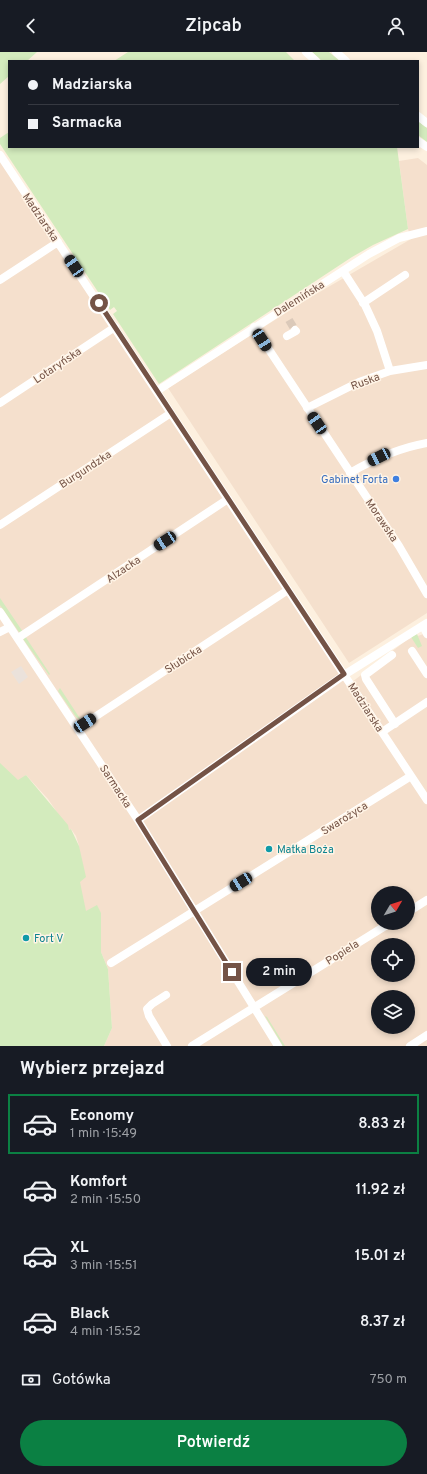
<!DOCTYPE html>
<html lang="pl">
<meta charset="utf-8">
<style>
body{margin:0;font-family:Overpass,sans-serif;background:#242831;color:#f1f3f6;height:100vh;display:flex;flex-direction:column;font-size:15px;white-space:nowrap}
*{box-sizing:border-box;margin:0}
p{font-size:13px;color:#9ea1a6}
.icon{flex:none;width:22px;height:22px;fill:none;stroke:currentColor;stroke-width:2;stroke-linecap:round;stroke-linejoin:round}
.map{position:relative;height:994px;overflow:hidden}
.side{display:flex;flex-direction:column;background:#171b24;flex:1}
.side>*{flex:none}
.hud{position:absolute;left:8px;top:8px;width:411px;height:88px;border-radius:0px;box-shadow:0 2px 6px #0003;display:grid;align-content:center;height:88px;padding:0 20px;background:#171b24}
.needle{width:26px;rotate:51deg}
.fabs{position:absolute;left:371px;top:834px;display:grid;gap:8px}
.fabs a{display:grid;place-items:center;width:44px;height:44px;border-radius:50%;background:#171b24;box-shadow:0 2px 6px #0003;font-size:20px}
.end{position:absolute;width:18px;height:18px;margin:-9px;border:5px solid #745346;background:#fff;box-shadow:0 0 0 2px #fff}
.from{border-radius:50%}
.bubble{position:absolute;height:28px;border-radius:14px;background:#171b24;box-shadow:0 2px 6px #0003;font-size:13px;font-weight:600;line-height:28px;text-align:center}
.car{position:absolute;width:12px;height:24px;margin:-12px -6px;border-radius:5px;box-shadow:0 0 3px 1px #0007;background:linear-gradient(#222 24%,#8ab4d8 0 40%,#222 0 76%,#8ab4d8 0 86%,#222 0)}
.hud b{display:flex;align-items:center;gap:14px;height:38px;font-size:15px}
.hud b+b{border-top:1px solid #363941}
.hud i{width:10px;height:10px;background:#f1f3f6}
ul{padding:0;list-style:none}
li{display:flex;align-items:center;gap:12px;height:60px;margin:0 8px 6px;padding:0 12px;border:2px solid transparent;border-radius:0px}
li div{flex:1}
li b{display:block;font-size:15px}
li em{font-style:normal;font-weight:600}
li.selected{border-color:#0b8043}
li>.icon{width:36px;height:36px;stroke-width:1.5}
h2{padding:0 20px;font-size:18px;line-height:48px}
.pay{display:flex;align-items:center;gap:10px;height:44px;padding:0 20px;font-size:15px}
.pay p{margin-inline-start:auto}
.action{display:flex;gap:8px;margin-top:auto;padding:8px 20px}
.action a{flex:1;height:46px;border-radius:24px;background:#0b8043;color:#fff;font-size:16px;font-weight:600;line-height:46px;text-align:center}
header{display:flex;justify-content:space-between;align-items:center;height:52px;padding:0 20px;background:#171b24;font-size:18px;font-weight:600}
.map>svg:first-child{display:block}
.residential{fill:#f5e0cd;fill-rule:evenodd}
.industrial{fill:#ebe2db}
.green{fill:#d3ebbd}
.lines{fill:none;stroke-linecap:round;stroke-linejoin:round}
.minor-tunnel{stroke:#dbc9b9;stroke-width:8;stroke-dasharray:8 4;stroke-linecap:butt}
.minor{stroke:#fff;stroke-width:8}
.route{stroke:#745346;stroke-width:5}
.shop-dot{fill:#3f7fe0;stroke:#fff4e6;stroke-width:1.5}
.culture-dot{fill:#0f9aa8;stroke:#fff4e6;stroke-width:1.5}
.labels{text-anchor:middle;stroke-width:3;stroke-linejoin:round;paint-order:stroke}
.street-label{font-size:11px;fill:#745346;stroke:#fff4e6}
.shop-label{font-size:11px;fill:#366cbe;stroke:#fff4e6;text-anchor:end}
.culture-label{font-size:11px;fill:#0d838f;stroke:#fff4e6;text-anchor:start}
</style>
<header><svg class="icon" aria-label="back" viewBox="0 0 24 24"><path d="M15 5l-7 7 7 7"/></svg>Zipcab<svg class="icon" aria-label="person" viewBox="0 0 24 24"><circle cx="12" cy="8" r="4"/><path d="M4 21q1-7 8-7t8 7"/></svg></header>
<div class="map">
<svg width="427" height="994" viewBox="0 0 427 994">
<rect width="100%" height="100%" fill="#fdf0df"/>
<path class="residential" d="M0,103L352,630L408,587L427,581V994H104L112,976L108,917L101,900V861H84L75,844L79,794L76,784L71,777L69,778L48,747L26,723L20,728H16L0,717ZM378,841H408V871H378ZM378,893H408V923H378ZM378,945H408V975H378Z
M418,106L427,113V561L349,611L168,336L311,245L411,187L408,177L399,109Z"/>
<path class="industrial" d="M21,614L28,625L19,632L11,620Z"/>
<path class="green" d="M0,0H37L27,9H9V24L0,32Z
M128,0H286L295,9H114Z
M312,0H329L340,9H322Z
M418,69L427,76V90L418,83Z
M9,80V95H397L408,177L373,193L352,205L159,332L113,262L117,259L114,255L110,258L0,92V86Z
M0,546L23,580H19L0,553Z
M417,582L422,594L418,596L411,585Z
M25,584L50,622L49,623L23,587Z
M60,636L81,668L76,665L58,639Z
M0,711L18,728L26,723L68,773L69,778L71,777L79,794L86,825L80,830L86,859L97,853L101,861V900L108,917L112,976L104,994H0Z
M265,964L267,965L285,994H283Z"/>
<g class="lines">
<path class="minor-tunnel" d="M289,268L295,278"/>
<path class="minor" d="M306,0L316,9
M336,0L346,9
M418,64L427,71
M418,89L427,95
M0,103L427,748
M343,219L365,253L377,279L390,319
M0,228L58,190
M363,251L405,223
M254,275L399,494L427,542
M287,284L296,279L295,278
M157,339L369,202L399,186L427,179
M0,351L115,275
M307,356L359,330L390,319L427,313
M350,421C374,407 399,396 427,391
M0,473L171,361
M0,560L138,768L278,994
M423,574L427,582
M0,580L10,575
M18,586L228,447
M412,599L427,622
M392,603L365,623L366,627L395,672
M78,676L288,538
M382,680L427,650
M138,768L344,623L427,571
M408,860L427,848
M111,911L411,724
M166,943L152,952L147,957L149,964L167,994
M192,994L390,871
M410,994L427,983"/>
</g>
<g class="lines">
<path class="route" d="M99,251L344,622L138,768L232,920"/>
</g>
<circle class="shop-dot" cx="396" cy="427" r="4"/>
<g class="culture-dot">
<circle cx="269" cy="797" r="4"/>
<circle cx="26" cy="886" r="4"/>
</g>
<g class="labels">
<g class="street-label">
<text transform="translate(41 165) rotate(56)" y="4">Madziarska</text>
<text transform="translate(299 246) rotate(-32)" y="4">Dalemińska</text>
<text transform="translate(57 313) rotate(-34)" y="4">Lotaryńska</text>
<text transform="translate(365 329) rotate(-21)" y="4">Ruska</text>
<text transform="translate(85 417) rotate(-33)" y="4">Burgundzka</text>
<text transform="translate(382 468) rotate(56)" y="4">Morawska</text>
<text transform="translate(123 517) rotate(-34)" y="4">Alzacka</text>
<text transform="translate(183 607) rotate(-33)" y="4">Słubicka</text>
<text transform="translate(366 655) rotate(57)" y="4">Madziarska</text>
<text transform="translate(116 734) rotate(57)" y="4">Sarmacka</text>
<text transform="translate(344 766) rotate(-32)" y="4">Swarożyca</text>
<text transform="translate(342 900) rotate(-32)" y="4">Popiela</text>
</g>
<g class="shop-label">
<text x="388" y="431">Gabinet Forta</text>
</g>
<g class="culture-label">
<text x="277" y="801">Matka Boża</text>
<text x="34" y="890">Fort V</text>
</g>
</g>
</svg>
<div class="fabs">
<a><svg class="needle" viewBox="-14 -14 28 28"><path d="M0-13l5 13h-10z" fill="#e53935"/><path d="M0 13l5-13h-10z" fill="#9ea1a6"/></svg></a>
<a><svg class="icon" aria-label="locate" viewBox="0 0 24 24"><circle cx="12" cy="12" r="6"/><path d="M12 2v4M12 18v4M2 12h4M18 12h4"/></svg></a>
<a><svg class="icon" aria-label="layers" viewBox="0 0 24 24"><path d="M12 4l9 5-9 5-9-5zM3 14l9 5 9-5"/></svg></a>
</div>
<i class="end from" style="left:99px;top:251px"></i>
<i class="end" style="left:232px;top:920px"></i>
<div class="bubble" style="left:246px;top:906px;width:66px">2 min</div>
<i class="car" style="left:74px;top:214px;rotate:326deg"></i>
<i class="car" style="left:262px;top:288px;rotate:147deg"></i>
<i class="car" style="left:317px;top:371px;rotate:326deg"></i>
<i class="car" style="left:379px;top:405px;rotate:244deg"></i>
<i class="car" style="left:165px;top:489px;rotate:237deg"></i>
<i class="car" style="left:85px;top:671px;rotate:57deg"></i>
<i class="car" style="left:241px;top:830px;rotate:238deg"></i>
<div class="hud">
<b><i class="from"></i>Madziarska</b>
<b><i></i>Sarmacka</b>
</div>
</div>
<section class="side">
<h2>Wybierz przejazd</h2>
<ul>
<li class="selected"><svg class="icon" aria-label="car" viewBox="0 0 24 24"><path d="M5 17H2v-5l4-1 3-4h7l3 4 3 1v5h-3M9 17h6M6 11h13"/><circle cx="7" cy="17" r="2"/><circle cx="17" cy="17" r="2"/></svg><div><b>Economy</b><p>1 min · 15:49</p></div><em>8.83 zł</em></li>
<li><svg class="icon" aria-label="car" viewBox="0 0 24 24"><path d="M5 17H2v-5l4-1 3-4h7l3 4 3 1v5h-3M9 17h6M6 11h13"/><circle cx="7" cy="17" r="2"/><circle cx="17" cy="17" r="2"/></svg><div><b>Komfort</b><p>2 min · 15:50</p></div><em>11.92 zł</em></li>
<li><svg class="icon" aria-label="car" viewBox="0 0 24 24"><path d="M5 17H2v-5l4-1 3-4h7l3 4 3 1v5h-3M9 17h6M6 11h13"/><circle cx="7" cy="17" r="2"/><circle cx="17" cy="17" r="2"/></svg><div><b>XL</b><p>3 min · 15:51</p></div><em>15.01 zł</em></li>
<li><svg class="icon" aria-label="car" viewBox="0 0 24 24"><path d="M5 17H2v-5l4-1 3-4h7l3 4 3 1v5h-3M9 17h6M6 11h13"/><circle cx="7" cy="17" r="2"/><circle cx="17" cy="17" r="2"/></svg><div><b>Black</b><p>4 min · 15:52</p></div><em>8.37 zł</em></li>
</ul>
<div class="pay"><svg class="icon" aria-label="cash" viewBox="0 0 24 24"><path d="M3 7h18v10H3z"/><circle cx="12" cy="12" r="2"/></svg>Gotówka<p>750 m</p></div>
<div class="action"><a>Potwierdź</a></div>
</section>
